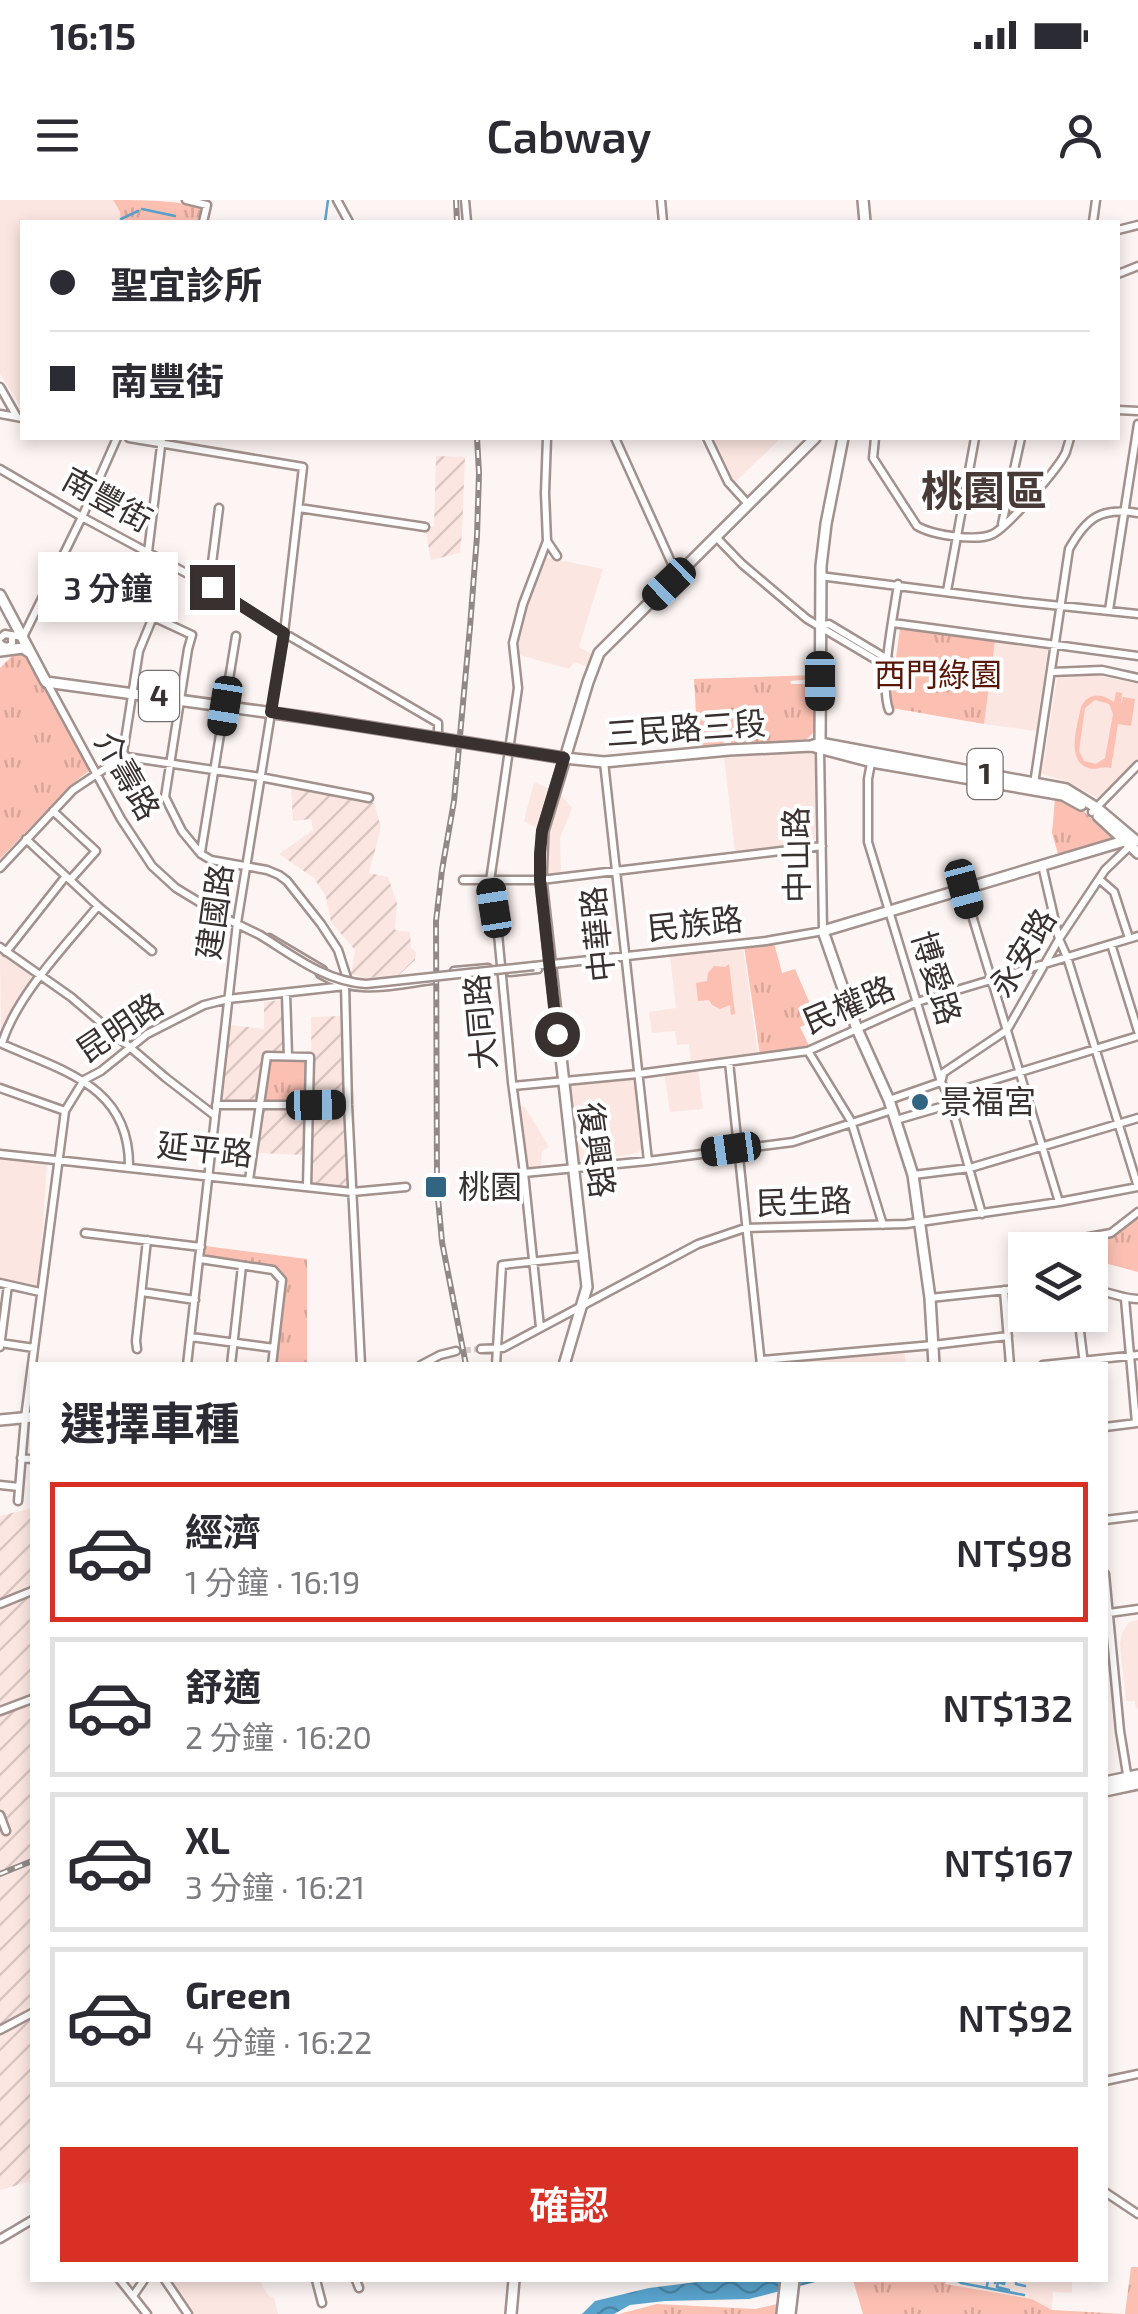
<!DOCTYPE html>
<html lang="zh-TW">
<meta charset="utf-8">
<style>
body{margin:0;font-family:"Exo 2","Noto Sans TC",sans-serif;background:#f2f2f3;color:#2b2b33;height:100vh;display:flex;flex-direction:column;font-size:38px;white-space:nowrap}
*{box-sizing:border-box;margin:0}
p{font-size:32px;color:#7c7c81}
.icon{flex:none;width:55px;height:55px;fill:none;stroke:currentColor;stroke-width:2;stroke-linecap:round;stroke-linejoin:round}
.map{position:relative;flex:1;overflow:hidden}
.details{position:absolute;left:30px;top:1162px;width:1078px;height:920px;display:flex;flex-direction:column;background:#fff;border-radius:0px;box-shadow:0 5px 15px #0003}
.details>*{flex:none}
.guide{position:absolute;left:20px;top:20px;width:1100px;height:220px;border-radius:0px;box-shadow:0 5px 15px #0003;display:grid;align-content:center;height:220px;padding:0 30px;background:#fff}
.fabs{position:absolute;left:1008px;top:1032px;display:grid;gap:20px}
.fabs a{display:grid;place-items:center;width:100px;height:100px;border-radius:0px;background:#fff;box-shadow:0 5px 15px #0003;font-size:50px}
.end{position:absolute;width:45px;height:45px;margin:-22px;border:12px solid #38312f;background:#fff;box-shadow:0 0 0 5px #fff}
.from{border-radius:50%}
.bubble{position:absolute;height:70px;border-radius:0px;background:#fff;box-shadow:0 5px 15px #0003;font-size:32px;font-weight:600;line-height:70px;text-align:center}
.car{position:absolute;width:30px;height:60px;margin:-30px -15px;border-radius:12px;box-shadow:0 0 8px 2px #0007;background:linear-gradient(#222 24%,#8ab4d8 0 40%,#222 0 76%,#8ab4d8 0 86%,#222 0)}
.guide b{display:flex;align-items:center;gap:35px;height:95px;font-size:38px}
.guide b+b{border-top:2px solid #e1e1e2}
.guide i{width:25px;height:25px;background:#2b2b33}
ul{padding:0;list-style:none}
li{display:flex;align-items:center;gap:30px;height:140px;margin:0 20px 15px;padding:0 10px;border:5px solid #e1e1e2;border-radius:0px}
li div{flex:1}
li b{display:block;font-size:38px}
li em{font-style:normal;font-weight:600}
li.on{border-color:#d93025}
li>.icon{width:90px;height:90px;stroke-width:1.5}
h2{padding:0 30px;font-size:45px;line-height:120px}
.primary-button{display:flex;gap:20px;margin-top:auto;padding:20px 30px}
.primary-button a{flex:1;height:115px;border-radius:0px;background:#d93025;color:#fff;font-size:40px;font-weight:600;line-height:115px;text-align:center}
.status{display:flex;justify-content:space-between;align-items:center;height:70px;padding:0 50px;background:#fff;direction:ltr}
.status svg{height:28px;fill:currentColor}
header{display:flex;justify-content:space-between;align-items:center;height:130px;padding:0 30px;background:#fff;font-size:45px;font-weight:600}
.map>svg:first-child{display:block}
.built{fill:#fce6e1}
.industrial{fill:url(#industrial-furrows)}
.green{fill:#fbc0b2;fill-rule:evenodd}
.park{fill:url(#park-tufts)}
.water{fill:url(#water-waves)}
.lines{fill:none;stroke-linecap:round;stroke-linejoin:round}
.stream{stroke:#59a3cd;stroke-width:2.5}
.minor-tunnel{stroke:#d6cecc;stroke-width:6;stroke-dasharray:6 3;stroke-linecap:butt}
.minor-casing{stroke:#a2918d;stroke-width:11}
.major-casing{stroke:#a2918d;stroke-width:14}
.minor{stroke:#fff;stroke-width:6}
.major{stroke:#fff;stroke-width:9}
.rail-casing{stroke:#918987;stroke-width:6}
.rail{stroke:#fff;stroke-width:2.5;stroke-dasharray:8;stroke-linecap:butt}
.minor-bridge-casing{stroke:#a2918d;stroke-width:11;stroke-linecap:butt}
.major-bridge-casing{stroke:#a2918d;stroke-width:14;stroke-linecap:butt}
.minor-bridge{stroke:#fff;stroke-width:6}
.major-bridge{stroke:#fff;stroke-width:9}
.route{stroke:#38312f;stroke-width:12}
.poi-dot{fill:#316582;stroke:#fff;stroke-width:4}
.labels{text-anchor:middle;stroke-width:8;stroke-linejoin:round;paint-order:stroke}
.shield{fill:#fff;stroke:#746f6d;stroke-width:2.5}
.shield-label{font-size:30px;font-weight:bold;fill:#38312f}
.street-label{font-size:32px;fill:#38312f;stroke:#fff}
.park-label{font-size:32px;fill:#591606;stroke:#fff}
.poi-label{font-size:32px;fill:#38312f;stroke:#fff;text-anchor:start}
.district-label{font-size:42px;font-weight:bold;fill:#483a37;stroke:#fff}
</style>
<div class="status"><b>16:15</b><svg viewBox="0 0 49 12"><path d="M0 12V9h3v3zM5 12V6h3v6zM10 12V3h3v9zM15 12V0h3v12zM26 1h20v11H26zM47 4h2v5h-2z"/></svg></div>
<header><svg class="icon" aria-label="menu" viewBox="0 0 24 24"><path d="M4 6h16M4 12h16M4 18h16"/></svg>Cabway<svg class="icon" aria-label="person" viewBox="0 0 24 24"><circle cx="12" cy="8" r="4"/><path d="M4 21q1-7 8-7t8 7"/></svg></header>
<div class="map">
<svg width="1138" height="2114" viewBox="0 0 1138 2114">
<defs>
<pattern id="industrial-furrows" width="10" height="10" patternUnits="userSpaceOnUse" patternTransform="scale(2.5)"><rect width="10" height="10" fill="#fce6e1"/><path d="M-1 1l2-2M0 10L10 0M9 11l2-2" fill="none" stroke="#d9c6c1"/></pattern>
<pattern id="park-tufts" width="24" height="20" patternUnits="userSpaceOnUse" patternTransform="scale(2.5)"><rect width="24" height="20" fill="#fbc0b2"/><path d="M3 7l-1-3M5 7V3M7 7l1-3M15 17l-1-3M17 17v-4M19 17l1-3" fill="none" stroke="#d8a599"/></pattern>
<pattern id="water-waves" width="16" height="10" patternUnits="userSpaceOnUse" patternTransform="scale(2.5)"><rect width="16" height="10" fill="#59a3cd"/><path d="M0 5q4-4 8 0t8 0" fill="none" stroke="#4b85a7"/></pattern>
</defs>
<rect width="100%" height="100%" fill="#fdf5f3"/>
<path class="built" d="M0,0H113L120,12L121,22H22V208L0,174Z
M709,238H781L733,284Z
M540,356L603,369L579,447L592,454L588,467L574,462L569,469L516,454L515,442Z
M995,441L1048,448L1036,531L984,524Z
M1095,475L1138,484V560L1100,599L1065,581L1042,574L1057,478Z
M811,551L816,555L815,639L812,642L735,651L724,557Z
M534,582L559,593L572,608L560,638L561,671L550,675L546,672L548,634L524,621Z
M743,747L758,855L691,862L689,844L677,845L675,831L652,833L649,812L676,808L670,756Z
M0,750L37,776L4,827L1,843Z
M698,868L703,909L670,912L664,872Z
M627,877L635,882L643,947L638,953L579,964L577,961L568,884L570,881Z
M516,905L525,907L549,947L542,951L541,966L527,969L523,967Z
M0,956L47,961L39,1089L0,1079Z
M904,1150L906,1165H790V1162L801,1159Z
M1138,1420V1507L1136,1510L1135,1501H1126L1120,1444L1122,1433L1129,1422Z
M175,2080H259L268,2095L274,2098L278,2114H192L171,2083Z
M945,2080H1072V2093L1053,2092L1052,2110L1032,2099L945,2083Z"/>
<path class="industrial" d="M436,256L465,257L462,334L460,353L431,360L425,327L434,326Z
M291,588L374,603L381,627L369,673L388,677L397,703L395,730L410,732L411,748L416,752L415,760L399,775L365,778L351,774L355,750L331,722L326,697L314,678L279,654L313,630L311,619L293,621Z
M282,800L283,850L282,853H264L258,896L255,900H226L222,897L230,825L264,829V802Z
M340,816L343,896L340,900L315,901L312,898L311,817Z
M265,909L302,910L305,914L304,955L257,953L262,913Z
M341,909L344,912L347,983L344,986L313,983L310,980L312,912L314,910Z
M32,1308V1981L0,1990V1316Z"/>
<path class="green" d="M1116,492L1122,493L1121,504L1123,497L1135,499L1131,526L1118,524L1111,568C1101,565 1098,571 1088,568C1065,560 1078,524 1081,507C1088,492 1102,493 1114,502ZM1095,500L1109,504L1113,514L1105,558L1096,564L1084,561L1079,551L1085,508Z
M729,764L735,814L731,815L730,805L720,809L712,805L709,800L698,801L696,783L707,781L708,773L714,766L725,767Z"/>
<path class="park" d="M113,0C141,0 177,0 202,8L200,22H121L120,12Z
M900,428L995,441L984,524L892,508L890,502Z
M15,453H26L90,570L70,586L0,659V468Z
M814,475V479L790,481L791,484H814V532L807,539L731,545L728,517L722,518L724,546L698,547L694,479Z
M1055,598L1081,609L1112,638L1058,654L1052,633Z
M774,743L782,773L795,769L817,820L800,827L810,848L760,855L744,746Z
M270,857L308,859L307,902L261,903Z
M1138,1015V1072L1090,1059V1050H1071V1045C1105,1040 1111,1035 1138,1015Z
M205,1046L307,1059V1165H276L285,1080L275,1067L203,1059Z
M1131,2067H1138V2114H863L853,2080H945L946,2084L1032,2099L1052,2110L1125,2114Z
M657,2104L755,2109L777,2104L775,2114H619Z"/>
<path class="water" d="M759,2080H823L749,2099L665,2101L630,2105L614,2114H582L595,2101L649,2088L697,2082Z"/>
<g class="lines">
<path class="stream" d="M142,9L175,16
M121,19L138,11
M325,22L328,0
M956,2080L961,2083L1024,2095
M1005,2080L1004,2084L998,2082L997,2087L1009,2090
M1016,2080V2084L1025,2086
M995,2083V2080
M987,2086L988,2080"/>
<path class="minor-tunnel" d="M456,1151L481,1149"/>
<g class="minor-casing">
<path id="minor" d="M186,0L207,5L203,22
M337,0L349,22
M465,0L467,22
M661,0L663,22
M1093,22L1096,0
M1118,30L1138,25
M1118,74L1138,66
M0,187L17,217
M1118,210L1138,211
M0,214L22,218
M129,238L303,267L284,433L237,723L187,1165
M547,238L545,293L547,341L557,356
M615,238L677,375
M707,238L728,282L748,304
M875,238L873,258L917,326C932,335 977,342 993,334C1008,326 1059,268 1066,252C1066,251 1070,239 1070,238
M0,269L82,317L212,387L284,433L438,523V532
M299,308L425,327
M1002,324L1021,238
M716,337L742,364L807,419L888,467
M148,352L162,238
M212,363L219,308
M55,371L192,435L188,449L165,597L182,631L201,654L211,660L267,670L279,675L287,681L321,724L338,750L347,778
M820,376L1023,402L1138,414
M947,391L975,238
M1109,410L1138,224
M893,423L1138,456
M820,426L829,424L889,460
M0,438L5,434L23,437L82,317L117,238
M0,443L3,446L9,447L12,443V437
M1052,472L1102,470L1138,478
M47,483L121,619L152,666L176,688L227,719L260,735
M889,510C879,483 894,414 898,384
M125,555L123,553L139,451L174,366
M872,558L868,579V642L941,882L948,894L982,1014
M604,562L648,961
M1034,584L1069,349C1087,317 1101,307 1138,313
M53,611L96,651L70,680
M1092,612L1138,565
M26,639L98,706L152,751
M201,652L236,436
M1042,665L1059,739L1067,757L1138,987
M0,668L73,590L125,555L127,557L260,577L369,598
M1099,679L1114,692L1129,738
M463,680H541L822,646
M964,689L1059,1002
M269,738L323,770
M1111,744L1138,831
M0,747L71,797L166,878L214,915
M6,752L66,676
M534,766L766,741L823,731L820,550
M454,771L488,768
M510,772L538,769
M320,774C356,796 393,785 432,780
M345,784L348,905L361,1165
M286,793L288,856
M0,843C62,871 130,885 129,967
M2,843C17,795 66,745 98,706
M808,851L851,921L883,1025
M729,862L761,1165
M942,879L943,873L1007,830L1059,739L1105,670L1131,645
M513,886L638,874L808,851L917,802L1138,736
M0,888L65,911
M948,894L1138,836
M889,900L941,882
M216,905H348
M896,920L951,904
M0,954L352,992L406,987
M524,973L648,961L793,942L892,910
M913,975L970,968L1138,918
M249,980L267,856L310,857L307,987
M85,1033L201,1047
M1067,1041L1111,1033L1138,1012
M200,1059L273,1070L282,1080L272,1165
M0,1083L40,1092
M1004,1090L1010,1165
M1090,1090C1107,1090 1121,1099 1138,1099
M142,1092L195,1100
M930,1098L1025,1088
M1125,1099L1136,1223
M1078,1115L1084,1164
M540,1127L524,973L512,882L498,734L490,681L518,488L513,443L523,404L547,341
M191,1137L274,1148
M0,1143L34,1148
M0,1147L8,1085
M137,1149L136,1141L147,1040
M481,1149L503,1148L698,1044L745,1028L906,1024L1059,1002L1138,987
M761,1160L933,1145L1008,1136
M231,1165L242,1066
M421,1165L440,1155L456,1151
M496,1165L502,1065L584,1056
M1043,1165L1138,1155
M1105,1227L1137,1223
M21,1258L32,1259
M0,1285L19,1287
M18,1301L25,1218L65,911L84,880L101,871L147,834L204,805L228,799L345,786
M1105,1320L1138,1316
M1105,1374L1120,1531L1128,1580
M0,1404L32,1391
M1109,1413L1138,1409
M0,1511L32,1499
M0,1615L6,1631
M0,1830L32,1813
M1105,1881L1138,1874
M1105,1992L1138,2014
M0,2039L32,2020
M120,2080L147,2114
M165,2080L188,2114
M316,2080L322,2103
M356,2080L359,2088
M133,2096L144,2080"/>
</g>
<g class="major-casing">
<path id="major" d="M863,0L865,22
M0,395L46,482L317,519
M0,451L23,448L29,452
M811,546L872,562L1063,595L1081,605
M820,548L821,366L826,324L843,238
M564,558L604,562L729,550L811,546L820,543L1066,589L1097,608L1136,641
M1098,616L1138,653
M564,1165L587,1087L541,680L543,631L588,482L599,453L815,238
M934,1165L930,1098L913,975L889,900L857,829L823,731L1124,641L1135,640
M0,1220L32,1217
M1105,1582L1138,1575
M1105,1591L1138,1584
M511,2114L514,2080
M782,2114L786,2080
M790,2114L794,2080"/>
</g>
<use href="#minor" class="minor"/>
<use href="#major" class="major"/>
<g class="rail-casing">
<path id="rail" d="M456,0L457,22
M466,1165L442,1042L437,987L436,721L442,670L454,601L470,427L477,336L479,273L477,238
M0,1674L32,1661"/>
</g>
<use href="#rail" class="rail"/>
<g class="minor-bridge-casing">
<path id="minor-bridge" d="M260,735C295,757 325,781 366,784L534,766"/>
</g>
<g class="major-bridge-casing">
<path id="major-bridge" d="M317,519L564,558"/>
</g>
<use href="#minor-bridge" class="minor-bridge"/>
<use href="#major-bridge" class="major-bridge"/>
</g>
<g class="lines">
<path class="route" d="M212,387L284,433L271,512L564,558L542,631L540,654V680L557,834"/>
</g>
<g class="poi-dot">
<circle cx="920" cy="902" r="10"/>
<rect x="424" y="975" width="24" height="24" rx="5"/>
</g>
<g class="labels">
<g class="shield">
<rect x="139" y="471" width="40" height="50" rx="8"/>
<rect x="967.5" y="549" width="35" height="50" rx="8"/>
</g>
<g class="shield-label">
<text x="159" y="506">4</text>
<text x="985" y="584">1</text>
</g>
<g class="street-label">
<text transform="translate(107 300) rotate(29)" y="11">南豐街</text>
<text transform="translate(686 529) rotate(-4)" y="11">三民路三段</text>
<text transform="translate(127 576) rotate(60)" y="11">介壽路</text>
<text transform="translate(797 655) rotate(-91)" y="11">中山路</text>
<text transform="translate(215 712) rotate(-82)" y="11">建國路</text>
<text transform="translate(695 724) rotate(-6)" y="11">民族路</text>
<text transform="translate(598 734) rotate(-96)" y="11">中華路</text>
<text transform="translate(1023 753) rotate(-59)" y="11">永安路</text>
<text transform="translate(936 778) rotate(73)" y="11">博愛路</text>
<text transform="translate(849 805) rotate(-23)" y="11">民權路</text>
<text transform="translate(481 822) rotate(-95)" y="11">大同路</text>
<text transform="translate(120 828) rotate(-34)" y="11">昆明路</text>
<text transform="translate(205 950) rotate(6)" y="11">延平路</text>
<text transform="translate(596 950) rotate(82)" y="11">復興路</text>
<text transform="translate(804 1002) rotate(-2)" y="11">民生路</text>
</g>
<g class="park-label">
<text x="938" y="486">西門綠園</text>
</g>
<g class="poi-label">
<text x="940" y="913">景福宮</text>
<text x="458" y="998">桃園</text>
</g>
<g class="district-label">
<text x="984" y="306">桃園區</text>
</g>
</g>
</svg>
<div class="fabs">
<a><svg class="icon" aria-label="layers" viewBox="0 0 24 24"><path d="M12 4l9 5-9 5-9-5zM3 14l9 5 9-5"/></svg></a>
</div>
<i class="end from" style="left:557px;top:834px"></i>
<i class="end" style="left:212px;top:387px"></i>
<div class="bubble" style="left:38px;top:352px;width:140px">3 分鐘</div>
<i class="car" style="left:669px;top:384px;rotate:226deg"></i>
<i class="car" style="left:820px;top:481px;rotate:180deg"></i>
<i class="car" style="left:225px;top:506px;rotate:189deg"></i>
<i class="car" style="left:964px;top:689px;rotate:165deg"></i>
<i class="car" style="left:494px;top:708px;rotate:351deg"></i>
<i class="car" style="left:316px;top:905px;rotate:89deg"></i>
<i class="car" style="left:731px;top:949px;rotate:262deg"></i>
<div class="guide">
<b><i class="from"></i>聖宜診所</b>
<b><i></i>南豐街</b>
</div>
<section class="details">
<h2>選擇車種</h2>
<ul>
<li class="on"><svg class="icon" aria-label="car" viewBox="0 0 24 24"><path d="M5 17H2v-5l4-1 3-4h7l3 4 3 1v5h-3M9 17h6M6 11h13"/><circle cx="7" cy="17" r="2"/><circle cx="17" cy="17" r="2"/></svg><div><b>經濟</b><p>1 分鐘 · 16:19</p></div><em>NT$98</em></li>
<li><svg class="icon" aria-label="car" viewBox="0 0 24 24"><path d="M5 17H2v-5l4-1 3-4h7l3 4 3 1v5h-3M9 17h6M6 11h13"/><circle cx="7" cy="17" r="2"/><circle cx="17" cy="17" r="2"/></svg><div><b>舒適</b><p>2 分鐘 · 16:20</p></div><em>NT$132</em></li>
<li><svg class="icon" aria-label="car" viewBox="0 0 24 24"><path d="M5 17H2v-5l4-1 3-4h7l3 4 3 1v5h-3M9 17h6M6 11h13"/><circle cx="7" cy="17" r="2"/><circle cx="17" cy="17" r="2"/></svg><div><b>XL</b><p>3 分鐘 · 16:21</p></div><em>NT$167</em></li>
<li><svg class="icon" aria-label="car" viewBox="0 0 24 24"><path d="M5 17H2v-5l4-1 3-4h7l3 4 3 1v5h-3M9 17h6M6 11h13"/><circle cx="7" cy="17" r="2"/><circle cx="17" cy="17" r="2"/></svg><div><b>Green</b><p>4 分鐘 · 16:22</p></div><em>NT$92</em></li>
</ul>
<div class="primary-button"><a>確認</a></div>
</section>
</div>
